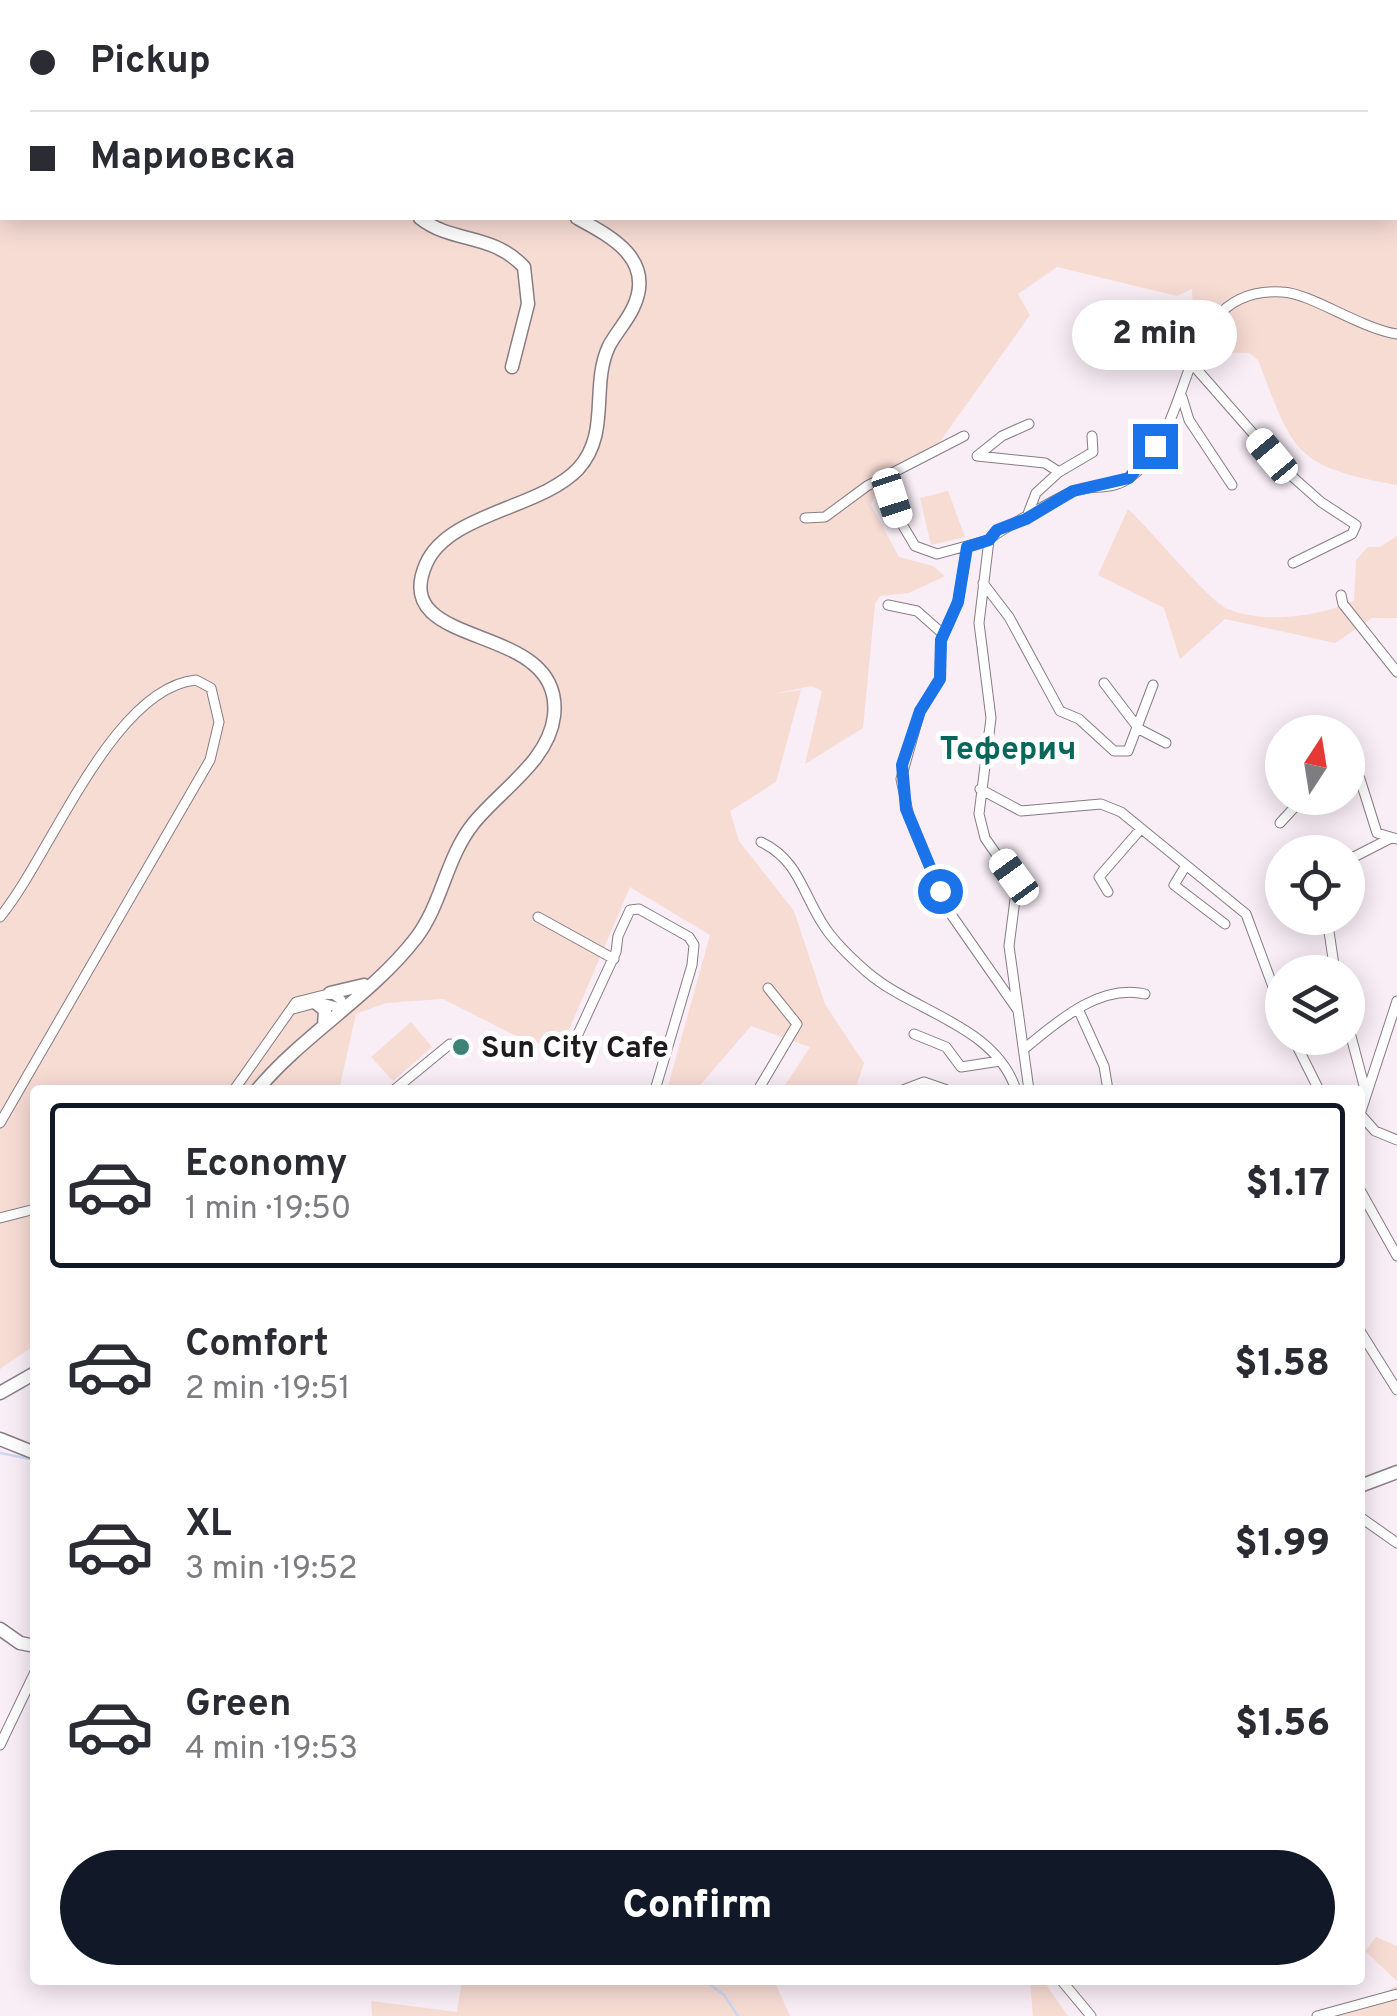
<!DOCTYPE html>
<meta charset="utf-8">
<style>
body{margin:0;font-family:Overpass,sans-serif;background:#f7f7f7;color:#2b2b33;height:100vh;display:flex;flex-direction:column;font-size:38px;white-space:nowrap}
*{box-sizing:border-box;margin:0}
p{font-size:32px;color:#7c7c81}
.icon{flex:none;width:55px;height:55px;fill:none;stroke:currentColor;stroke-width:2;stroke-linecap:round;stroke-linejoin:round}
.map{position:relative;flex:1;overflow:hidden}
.drawer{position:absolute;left:30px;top:1085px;width:1335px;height:900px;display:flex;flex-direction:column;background:#fff;border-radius:10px;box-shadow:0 5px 25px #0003}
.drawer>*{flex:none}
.hud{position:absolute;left:0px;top:0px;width:1398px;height:220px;box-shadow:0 5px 25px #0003;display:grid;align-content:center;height:220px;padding:0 30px;background:#fff}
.needle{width:65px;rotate:12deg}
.controls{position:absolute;left:1265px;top:715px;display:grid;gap:20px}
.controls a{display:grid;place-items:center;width:100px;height:100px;border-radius:50%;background:#fff;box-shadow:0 5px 25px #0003;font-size:50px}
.end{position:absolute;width:45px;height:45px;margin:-22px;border:12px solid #1a73e8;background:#fff;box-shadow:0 0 0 5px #fff}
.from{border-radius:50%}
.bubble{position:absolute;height:70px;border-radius:35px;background:#fff;box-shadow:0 5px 25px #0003;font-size:32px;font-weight:800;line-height:70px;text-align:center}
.car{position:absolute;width:30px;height:60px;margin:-30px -15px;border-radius:12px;box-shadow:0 0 8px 2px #0007;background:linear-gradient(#fff 24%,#345 0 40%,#fff 0 76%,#345 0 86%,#fff 0)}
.hud b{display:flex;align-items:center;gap:35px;height:95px;font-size:38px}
.hud b+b{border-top:2px solid #e1e1e2}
.hud i{width:25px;height:25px;background:#2b2b33}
ul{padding:18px 0 0;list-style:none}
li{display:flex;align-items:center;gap:30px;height:165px;margin:0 20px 15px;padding:0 10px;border:5px solid transparent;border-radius:10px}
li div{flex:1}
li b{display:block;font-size:38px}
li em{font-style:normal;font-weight:800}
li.on{border-color:#111827}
li>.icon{width:90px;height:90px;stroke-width:1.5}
.button{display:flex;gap:20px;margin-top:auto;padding:20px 30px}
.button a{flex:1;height:115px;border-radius:60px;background:#111827;color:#fff;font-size:40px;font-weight:800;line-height:115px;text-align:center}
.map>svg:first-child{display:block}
.green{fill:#f7dcd4;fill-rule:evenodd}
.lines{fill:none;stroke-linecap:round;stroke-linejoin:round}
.stream{stroke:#ced6f4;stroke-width:2.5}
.street-casing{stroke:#877c84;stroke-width:11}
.secondary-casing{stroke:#877c84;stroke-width:15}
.street{stroke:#fff;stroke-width:9}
.secondary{stroke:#fff;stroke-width:12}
.route{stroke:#1a73e8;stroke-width:12}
.poi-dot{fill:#3d8277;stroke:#fefefe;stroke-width:4}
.labels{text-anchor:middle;stroke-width:10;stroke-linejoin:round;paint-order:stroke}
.poi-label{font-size:30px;font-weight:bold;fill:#1e1a1d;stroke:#fefefe;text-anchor:start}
.neighbourhood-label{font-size:32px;font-weight:bold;fill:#09665a;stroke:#fefefe}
</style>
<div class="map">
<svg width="1397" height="2016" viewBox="0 0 1397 2016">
<rect width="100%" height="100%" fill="#f9edf6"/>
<path class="green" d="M0,0H1397V485C1293,466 1294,453 1258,360L1249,353L1201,352L1213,326L1193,313L1192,289L1177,296L1057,267L1018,294L1030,315L939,443L883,472L871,505L899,557L933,566L945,576L909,593L880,596L875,604L863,728L805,764L822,691L812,686L773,694L801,690L776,782L730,811L739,841L794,911L825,1004L864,1063L855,1090H782L810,1047L751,1026L696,1090H667L710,935L630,887L560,1051L510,1033L443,999L386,1003L356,1014L339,1090H35V1345L0,1369ZM2,2H1395V218H2Z
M948,491L965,537L931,545L920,498Z
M1128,509C1150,529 1207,599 1226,608C1260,625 1322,616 1354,601L1356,560L1368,547H1380L1397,536V618H1372L1335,643L1225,619L1180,659L1164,608L1098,575Z
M411,1022L432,1047L393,1081L371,1057Z
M1376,1937L1397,1946V1981L1365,1951Z
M462,1980H774L790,2016H372L371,2001L457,2012Z
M1030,1980H1043L1068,2016H1033Z
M1397,1986V2016H1313L1355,2006Z"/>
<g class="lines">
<path class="stream" d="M0,1453L35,1460
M704,1980L724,1995L738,2016"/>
<g class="street-casing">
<path id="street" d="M1193,365L1286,471L1321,502L1356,525L1352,534L1293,563
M1182,397L1189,420L1232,485
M1059,472L1093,452L1092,436
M888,477L899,519L915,546L937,554L989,540
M805,518L825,517L867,486L964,436
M1026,519L1036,493L1059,472L1045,463L977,456L1002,436L1029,424
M967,547L958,602L941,640L940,679L920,711L901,779L909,817L948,910L1017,1009
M983,583L1009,617L1060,711L1079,719L1114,751H1128L1153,685
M1341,595L1343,604L1397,672
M888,605L917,611L943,634
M1104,683L1139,729L1166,743
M1348,777L1360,779L1377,833L1397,839
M980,789L1021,811L1101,804L1121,812L1246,914L1282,1011
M1280,823L1303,798
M761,842C799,860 802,893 824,926C835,943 851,958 867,972C913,1012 995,1025 1016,1090
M1348,860L1389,839
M1185,867L1174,885L1225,924
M1108,892L1099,877L1139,831
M0,917C50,857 112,688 196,680L211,688L219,722L210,760L0,1123
M538,917L614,959
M1327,918L1335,972
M293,1009L319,1002L343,1009
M1079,1011L1104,1066L1108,1090
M1348,1025L1366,1093
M578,1034L616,952L618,936L630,910L639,909L689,937L694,945L692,965L655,1090
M914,1034L946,1047L961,1067L1000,1061
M1293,1038L1319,1090
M1024,1049C1058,1021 1099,984 1145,994
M234,1090L296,1002L332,993L341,1000L343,1009
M394,1090L450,1044
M758,1090L797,1024L768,988
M903,1090L924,1082L947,1090
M1029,1090L1009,946L1017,884L985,838L979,814L991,718L979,623L989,540C993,534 1063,495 1074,491C1091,485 1111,490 1126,480C1199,435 1172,285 1282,292C1311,293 1361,329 1397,334
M1360,1114L1397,1001
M1360,1114L1375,1131L1397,1140
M1360,1190L1397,1256
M0,1218L35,1209
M1360,1331L1397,1390
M1360,1517L1397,1543
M0,1745L35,1672
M1061,1980L1091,2016
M1317,2016L1397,1994"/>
</g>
<g class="secondary-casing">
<path id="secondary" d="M663,2L664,0
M420,218C453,244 491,232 524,267L528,304L512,367
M330,993L364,985
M316,1003L325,1010L324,1026
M257,1090C304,1034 371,996 416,938C442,904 446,858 473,824C499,791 549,761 554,716C565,619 387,653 426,564C448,513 540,509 578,469C611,433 590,386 609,346C616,333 627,321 633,308C656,260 612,237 577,218
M0,1393L35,1373
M0,1439L35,1453
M1360,1486L1397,1472
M0,1629L20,1643L35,1646"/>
</g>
<use href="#street" class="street"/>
<use href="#secondary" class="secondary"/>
</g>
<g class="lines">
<path class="route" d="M940,891L906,809L902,765L920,711L940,679L941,640L958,602L967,547L989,540L997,530L1026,519L1073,491L1129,478L1155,446"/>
</g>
<circle class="poi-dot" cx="461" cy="1047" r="10"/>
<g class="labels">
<g class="poi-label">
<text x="481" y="1057">Sun City Cafe</text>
</g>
<g class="neighbourhood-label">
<text x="1008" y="759">Теферич</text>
</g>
</g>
</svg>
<div class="controls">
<a><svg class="needle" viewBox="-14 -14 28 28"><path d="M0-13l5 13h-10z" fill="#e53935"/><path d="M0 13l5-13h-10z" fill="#7c7c81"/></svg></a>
<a><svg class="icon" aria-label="locate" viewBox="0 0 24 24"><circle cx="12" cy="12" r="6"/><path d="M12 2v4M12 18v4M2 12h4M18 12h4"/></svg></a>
<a><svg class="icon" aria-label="layers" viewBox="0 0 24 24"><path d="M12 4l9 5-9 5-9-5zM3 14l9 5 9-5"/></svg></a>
</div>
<i class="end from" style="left:940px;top:891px"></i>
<i class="end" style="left:1155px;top:446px"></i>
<div class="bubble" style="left:1072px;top:300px;width:165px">2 min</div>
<i class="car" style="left:1272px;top:456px;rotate:320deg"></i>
<i class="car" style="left:892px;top:498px;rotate:162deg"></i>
<i class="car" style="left:1014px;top:877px;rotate:324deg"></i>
<div class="hud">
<b><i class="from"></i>Pickup</b>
<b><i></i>Мариовска</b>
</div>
<section class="drawer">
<ul>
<li class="on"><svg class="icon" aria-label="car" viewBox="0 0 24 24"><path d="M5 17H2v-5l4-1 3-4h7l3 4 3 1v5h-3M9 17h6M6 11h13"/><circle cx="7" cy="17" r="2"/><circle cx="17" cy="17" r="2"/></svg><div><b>Economy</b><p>1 min · 19:50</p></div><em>$1.17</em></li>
<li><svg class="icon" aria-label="car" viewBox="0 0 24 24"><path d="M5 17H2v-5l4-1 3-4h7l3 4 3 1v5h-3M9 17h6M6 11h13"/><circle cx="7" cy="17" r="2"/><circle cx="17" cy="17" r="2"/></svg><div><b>Comfort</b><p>2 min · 19:51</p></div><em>$1.58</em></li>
<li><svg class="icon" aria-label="car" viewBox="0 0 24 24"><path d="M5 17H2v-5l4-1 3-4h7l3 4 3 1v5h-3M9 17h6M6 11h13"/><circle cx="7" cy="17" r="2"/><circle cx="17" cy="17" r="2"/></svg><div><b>XL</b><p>3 min · 19:52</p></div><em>$1.99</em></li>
<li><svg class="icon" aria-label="car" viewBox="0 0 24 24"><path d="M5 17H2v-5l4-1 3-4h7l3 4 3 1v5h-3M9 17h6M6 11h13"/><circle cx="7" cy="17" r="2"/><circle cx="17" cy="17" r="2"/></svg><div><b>Green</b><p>4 min · 19:53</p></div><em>$1.56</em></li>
</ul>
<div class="button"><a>Confirm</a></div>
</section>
</div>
